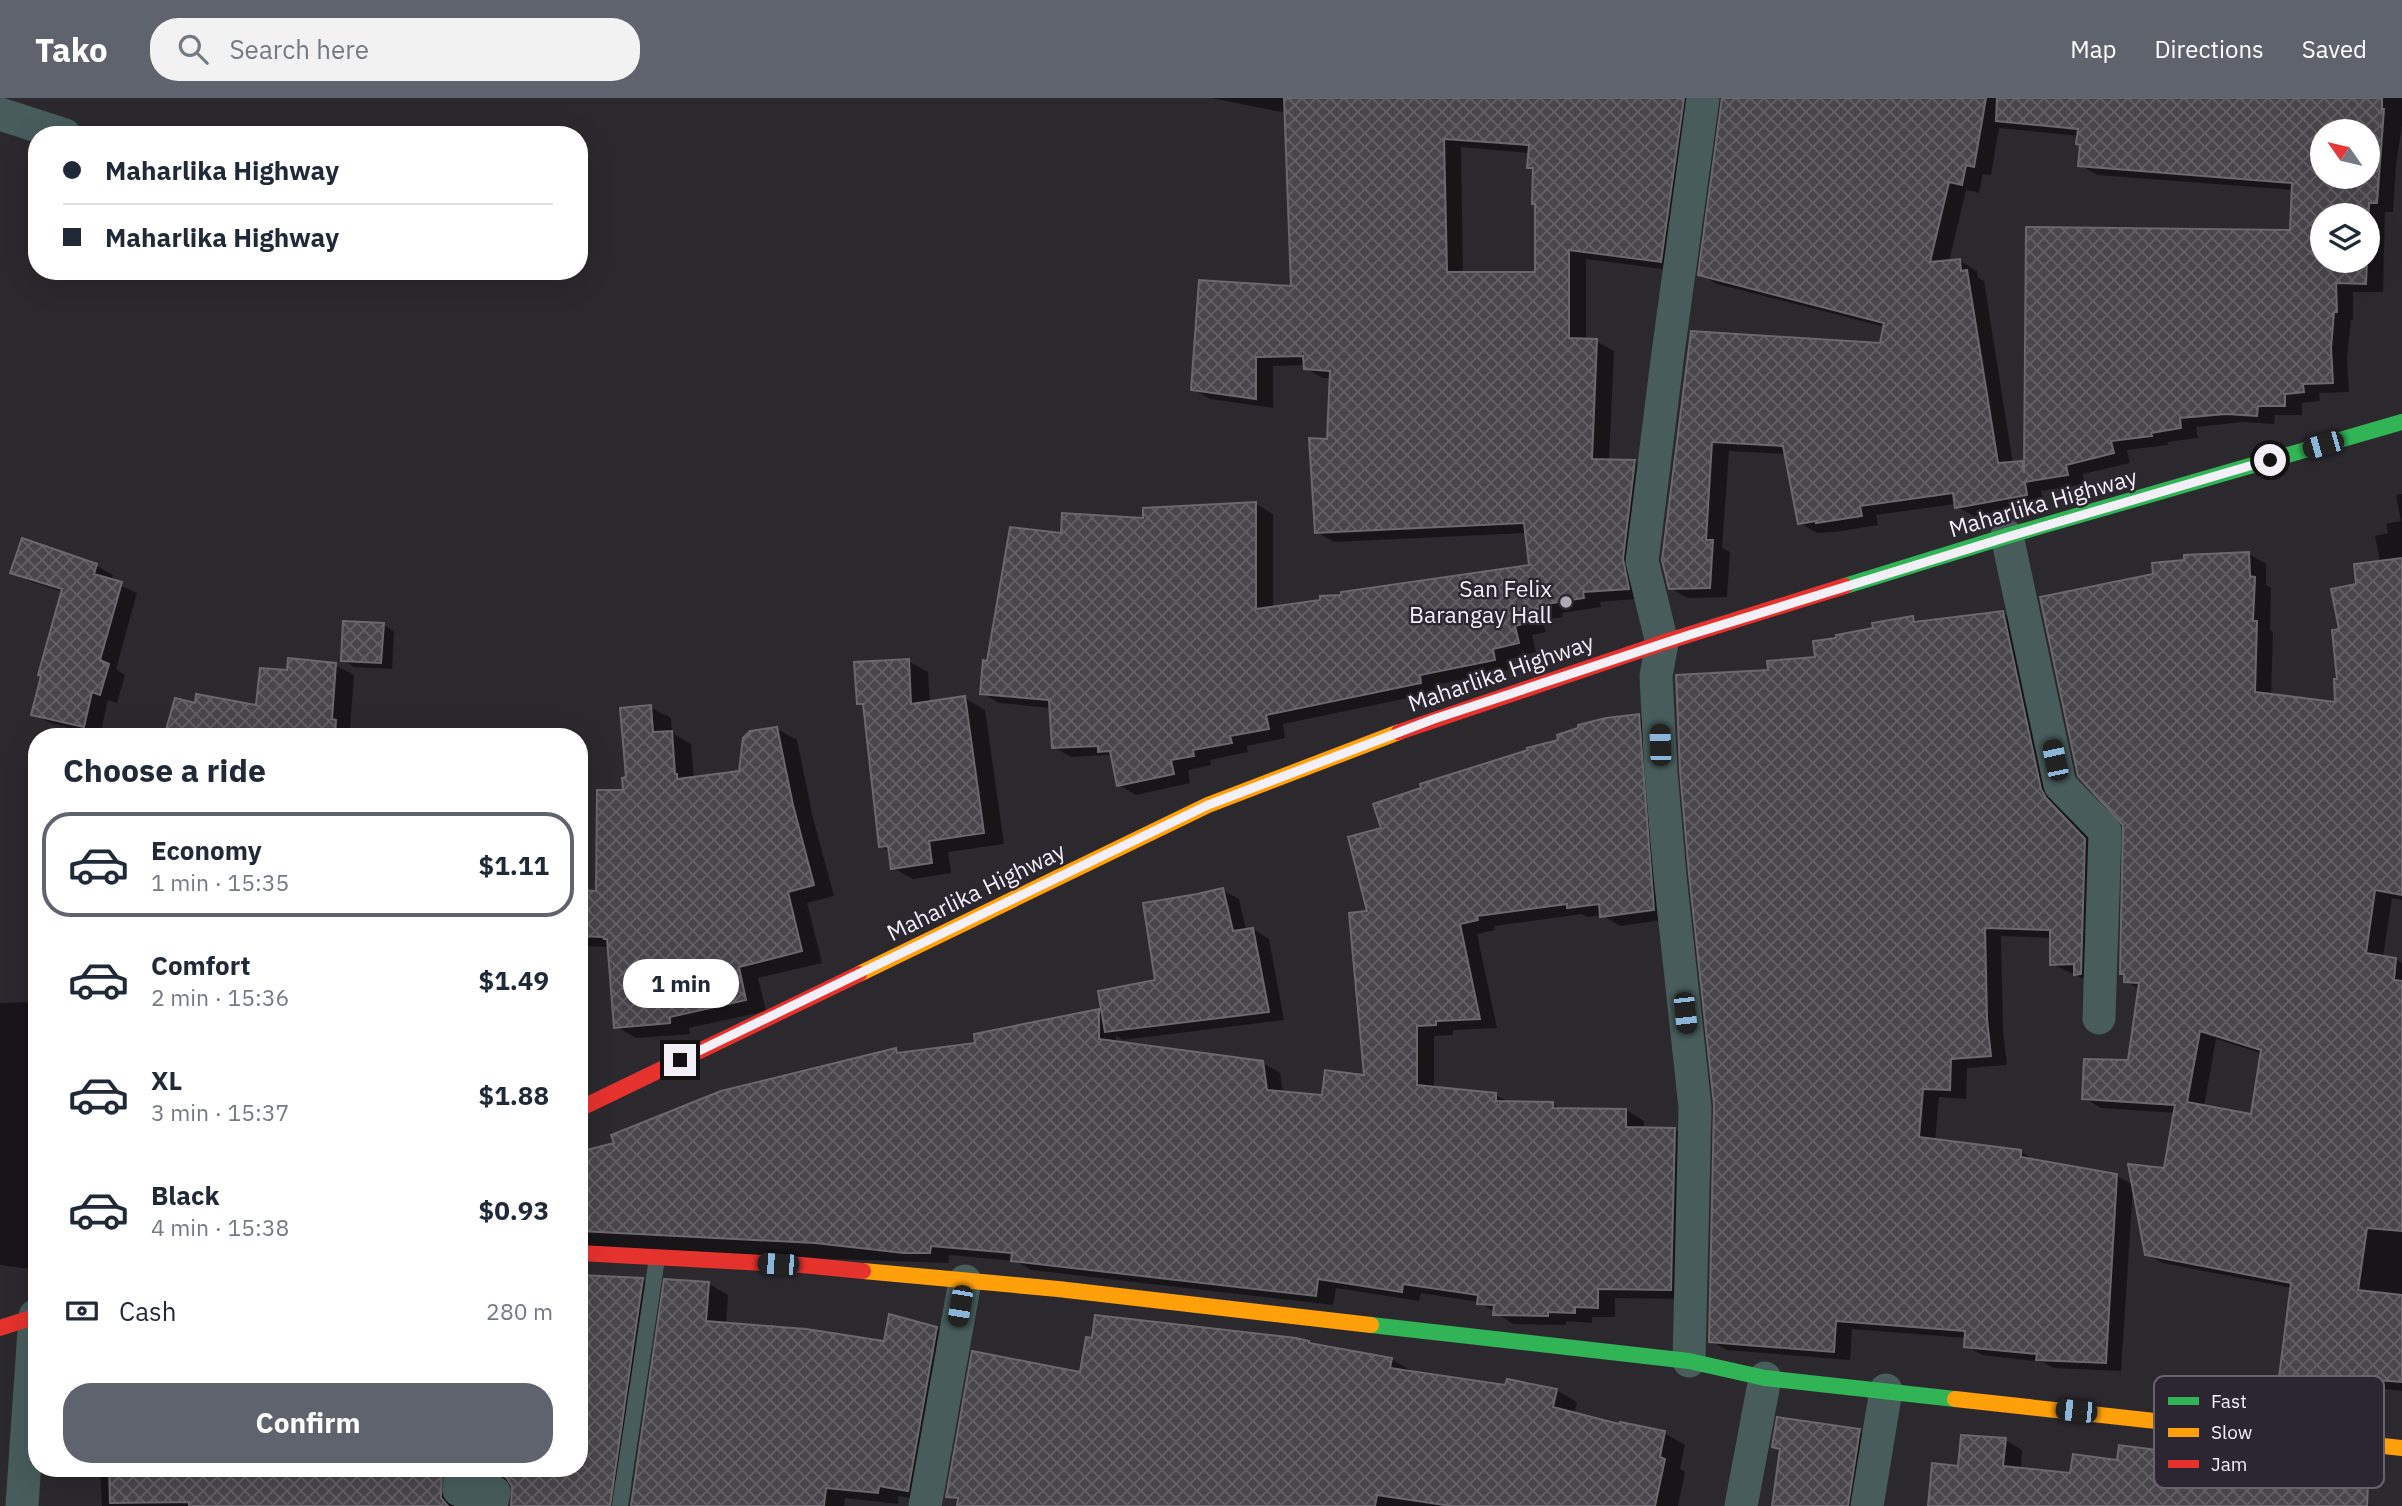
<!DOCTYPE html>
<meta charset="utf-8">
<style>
body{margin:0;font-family:"IBM Plex Sans",sans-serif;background:#f2f2f3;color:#1f2937;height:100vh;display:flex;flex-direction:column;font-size:26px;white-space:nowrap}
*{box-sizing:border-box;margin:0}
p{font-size:23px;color:#747a83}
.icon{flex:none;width:38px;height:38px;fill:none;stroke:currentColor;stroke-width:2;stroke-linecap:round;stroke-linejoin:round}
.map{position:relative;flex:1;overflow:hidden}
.side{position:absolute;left:28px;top:630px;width:560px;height:749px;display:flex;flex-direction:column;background:#fff;border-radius:28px;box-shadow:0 7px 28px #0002}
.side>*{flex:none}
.top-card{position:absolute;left:28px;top:28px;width:560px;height:154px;border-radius:28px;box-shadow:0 7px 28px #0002;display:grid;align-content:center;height:154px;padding:0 35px;background:#fff}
.needle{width:46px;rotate:304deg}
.tools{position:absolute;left:2310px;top:21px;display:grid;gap:14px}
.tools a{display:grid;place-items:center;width:70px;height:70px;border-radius:50%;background:#fff;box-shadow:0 7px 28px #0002;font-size:35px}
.end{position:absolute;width:32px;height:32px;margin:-16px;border:9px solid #f3eff7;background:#111;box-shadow:0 0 0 4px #111}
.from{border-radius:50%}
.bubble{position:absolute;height:49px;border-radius:24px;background:#fff;box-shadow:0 7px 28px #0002;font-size:23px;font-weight:700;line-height:49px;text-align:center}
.car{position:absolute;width:21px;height:42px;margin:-21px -10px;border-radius:9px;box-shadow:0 0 5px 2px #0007;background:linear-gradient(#222 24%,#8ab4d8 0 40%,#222 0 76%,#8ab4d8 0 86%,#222 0)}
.top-card b{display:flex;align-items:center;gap:24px;height:66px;font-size:26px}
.top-card b+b{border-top:2px solid #e0e1e3}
.top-card i{width:18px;height:18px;background:#1f2937}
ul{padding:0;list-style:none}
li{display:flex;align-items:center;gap:21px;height:105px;margin:0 14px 10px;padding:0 21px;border:4px solid transparent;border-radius:28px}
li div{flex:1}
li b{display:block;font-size:26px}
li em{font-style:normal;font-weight:700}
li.selected{border-color:#5f636e}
li>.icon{width:63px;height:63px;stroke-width:1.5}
h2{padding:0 35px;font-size:32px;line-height:84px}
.pay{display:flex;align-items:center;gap:18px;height:77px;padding:0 35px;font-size:26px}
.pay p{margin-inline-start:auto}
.button{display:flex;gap:14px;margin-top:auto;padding:14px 35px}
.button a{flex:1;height:80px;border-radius:28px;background:#5f636e;color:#fff;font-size:28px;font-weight:700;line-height:80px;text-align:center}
header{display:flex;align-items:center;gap:42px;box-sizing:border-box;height:98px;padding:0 35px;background:#5f636e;color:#fff}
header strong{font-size:33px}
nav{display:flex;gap:38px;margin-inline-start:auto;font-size:24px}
.search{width:490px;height:63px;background:#f2f2f3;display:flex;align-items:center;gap:18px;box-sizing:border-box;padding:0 24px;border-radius:28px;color:#747a83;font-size:26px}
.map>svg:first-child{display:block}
.shadow{fill:#0007;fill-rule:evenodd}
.building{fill:url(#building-cross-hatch);stroke:#6b686d;stroke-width:2;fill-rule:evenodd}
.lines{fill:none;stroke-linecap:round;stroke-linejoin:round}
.lane{stroke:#475c5b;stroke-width:16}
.street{stroke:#475c5b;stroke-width:33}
.fast{stroke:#30b455;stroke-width:16}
.slow{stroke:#ff9f0a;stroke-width:16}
.jam{stroke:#e5322d;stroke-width:16}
.route{stroke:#f3eff7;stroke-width:9}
.poi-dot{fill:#adaab1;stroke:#2c2631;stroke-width:2.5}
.labels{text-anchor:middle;stroke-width:5;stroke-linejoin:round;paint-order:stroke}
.street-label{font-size:23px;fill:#f3eff7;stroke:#2c2631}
.poi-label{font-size:23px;fill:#f3eff7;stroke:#2c2631;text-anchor:end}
.key{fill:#2c2631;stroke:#68626c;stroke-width:2}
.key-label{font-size:19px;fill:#f3eff7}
</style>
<header>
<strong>Tako</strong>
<div class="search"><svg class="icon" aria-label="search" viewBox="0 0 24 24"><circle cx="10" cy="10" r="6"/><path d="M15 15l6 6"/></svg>Search here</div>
<nav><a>Map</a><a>Directions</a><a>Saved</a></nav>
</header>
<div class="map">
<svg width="2402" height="1408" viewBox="0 0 2402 1408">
<defs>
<pattern id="building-cross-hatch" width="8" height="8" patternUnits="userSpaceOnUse" patternTransform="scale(1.75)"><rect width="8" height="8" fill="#49464b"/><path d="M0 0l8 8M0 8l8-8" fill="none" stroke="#646166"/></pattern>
</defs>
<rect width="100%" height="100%" fill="#2c292e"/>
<path class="shadow" d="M1212,0H1705L1678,173L1586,161V242L1596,243L1614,253L1609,363H1635L1652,373L1646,500L1600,504L1601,509L1562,515L1563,519L1542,522L1546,534L1532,537L1536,554L1510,561L1512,571L1436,587L1437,594L1283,626L1285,640L1247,648L1248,654L1210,662L1211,667L1188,672L1190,685L1136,697L1119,687L1113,660L1108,657L1071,659L1054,649L1051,610L999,605L982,595L989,565L1063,437L1145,422L1256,406L1273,416V511L1530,468L1527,435L1334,444L1317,434L1328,342L1332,280H1323L1306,270L1305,267L1273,268V310L1210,301L1193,291L1293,190L1286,15ZM1461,49L1530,55L1529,69L1534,72L1537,176H1463Z
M1723,0H2402V27L2396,67L2393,114H2385L2383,194H2353V222H2351L2347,260L2349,294L2319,295L2320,303L2302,305V317H2275L2274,326L2244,324L2196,329L2198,340L2168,344V347L2127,352L2130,365L2083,376L2084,386L2041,393L2044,406L1974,418L1957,409L1956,406L1876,417L1878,427L1835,434L1817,435L1800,425L1786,356L1729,353L1722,450L1730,454L1727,499L1687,500L1670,490L1693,235L1882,247L1885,229L1717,186L1700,176ZM1999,30L2079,38L2082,47L2080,67L2097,77L2293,92L2291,134L2026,368L2021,365L2013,366L1984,183L1978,180L1977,173L1960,163L1949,164L1966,92L1979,95L1983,76L1991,77ZM2322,33H2368V79H2322ZM2322,117H2368V163H2322Z
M2402,396V802L2392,800L2383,859L2396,861L2402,865V1293L2367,1289L2366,1293L2357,1292L2353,1328L2294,1320L2277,1310L2292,1190L2163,1165L2146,1156L2133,1090L2121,1273L2054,1270L2043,1264L1982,1257L1966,1248V1240L1852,1231L1850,1262L1727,1252L1710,1243L1769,573L1817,560L1839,541L1913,520L1921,525L2003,515L2019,524L2101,751L2092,885L2052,866V840L2001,838L2003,932L2007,967L1967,970L1966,1001L1939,999L1935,1043L2021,1054L2038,1064L2117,1078L2134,1087L2165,1072L2176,1015L2101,1010L2084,1000L2130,964L2140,892L2126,883V878L2121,875L2249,456L2266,466V487L2271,490L2270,532L2273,534L2271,598L2336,606L2341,532L2358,487L2380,464L2375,438L2388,435L2386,426L2401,423L2396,397ZM2216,941L2263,956L2253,1018L2204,1009Z
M23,442L97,468L113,477L111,483L137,495L116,571L125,577L117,605L108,602L100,637L50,625L33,616L63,494L29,483L12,474Z
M383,527L394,533L392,571L354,569L343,562Z
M908,563L928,574L930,605L965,600L985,612L1004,746L948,754L951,775L913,781L893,770L891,754L880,748L865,609L858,605Z
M335,567L354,577L350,630H359L375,639H163L165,630H168L196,607L258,609L288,574Z
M650,609L671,620L672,635L691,646L694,680L740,674L777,631L797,642L813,720L834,798L807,805L822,865L758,880L766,913L689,930L690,936L636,940L616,928L609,849L579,848V794H598L628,681Z
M1638,618L1656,628L1671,821L1620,828L1602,817L1587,819L1582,816L1494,828L1495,832L1477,836L1497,930L1453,932V937L1434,938V991L1496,997L1510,1005L1552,1006L1563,1012H1626L1644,1023V1031L1675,1032L1692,1042L1689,1201L1615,1200V1219H1592V1225L1566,1223V1227L1513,1226L1479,1204L1421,1195L1419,1203L1336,1190L1333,1207L1031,1172L1015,1163L949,1157L948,1165L579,1152V1055L616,1047L896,952L902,956L977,947L1099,913L1104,916L1157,884L1222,792L1239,801L1246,832L1253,831L1269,841L1284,922L1123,942L1116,938V945L1263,965L1280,975L1283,995L1323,999L1366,979L1370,814L1383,732Z
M37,904V1151H33L30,1171L0,1167V905Z
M579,1179L643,1182L660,1192L632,1385L598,1382L591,1408H511L513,1386L500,1383L482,1373L579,1370Z
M709,1186L728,1197L726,1226L886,1245L937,1230L956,1242L928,1403L898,1398V1406L845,1400L844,1408H652Z
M1308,1244L1314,1247L1391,1261L1412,1273L1507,1289L1556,1292L1577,1304L1574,1316L1621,1328L1664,1335L1685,1347L1680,1371L1685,1374L1678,1408H959V1404L948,1398L1081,1276Z
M1859,1333L1877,1343L1866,1408H1774L1781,1353L1774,1348Z
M2005,1342L2022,1352L2021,1372L2072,1377L2119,1364L2196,1358L2202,1362L2284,1369L2344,1406L2376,1408H1929L1959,1370Z
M100,1370H462L458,1408H102Z"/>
<path class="building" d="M1284,0H1684L1661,164L1569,152V240L1597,241L1592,361L1635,362L1623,461L1629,491L1583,494L1584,500L1546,506V509L1526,513L1529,524L1515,528L1519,545L1493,551L1495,562L1420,577L1421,585L1266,617L1269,631L1230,638L1232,645L1193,652L1194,658L1171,662L1174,676L1117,688L1110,653L1098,654V648L1052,650L1049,602L980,596L983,562L987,563L1010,429L1061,435L1062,415L1143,420V410L1256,404V511L1320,502V498L1341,497V494L1529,467L1524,425L1315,435L1309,340L1327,341L1330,273L1304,271L1303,258L1256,259V301L1191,292L1199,182L1291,188ZM1444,41L1529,47L1527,70H1533L1532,106H1535V174H1447Z
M1722,0H1986L1974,69L1966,67L1962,87L1949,84L1930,164L1960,161L1961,173L1967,172L1998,365L2022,363L2024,375L2026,129L2290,132L2292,85L2078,68L2080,47L2076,46L2078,31L1996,23L1997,0H2382V11H2384L2377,105H2369L2368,134V117H2322V163H2367L2366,186L2336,185L2337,214H2334L2331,250L2333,285L2303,286L2304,294L2285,296V308H2258L2257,318L2226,316L2180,320L2181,330L2151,335L2152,338L2111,343L2114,355L2066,367L2068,377L2025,384L2027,397L1955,410L1953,395L1860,408L1862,418L1816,425V423L1798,426L1783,348L1712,344L1706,442H1713L1710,490L1669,491L1662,462L1691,233L1880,245L1884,225L1698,177ZM2322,33H2368V79H2322Z
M22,440L97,466L94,476L122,484L100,562L109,566L100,597L92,594L84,629L31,617L41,578L38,577L62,491L10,475Z
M2249,454L2250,478L2255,479L2253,523H2257L2255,594L2335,604L2334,581H2337L2332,532L2339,531L2331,491L2356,486L2354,466L2402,460V797L2375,792L2366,855L2396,860L2394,882L2402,883V1133L2367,1130L2358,1192L2402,1197V1284L2350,1280V1284L2341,1283L2336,1319L2275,1311L2291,1185L2145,1157L2128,1066L2164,1070L2175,1007L2082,1001L2084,961L2128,962L2139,885L2124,884V876H2120L2123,727L2078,678L2040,499L2153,476L2152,465L2184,462V457ZM2200,933L2261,952L2251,1016L2187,1004Z
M2003,513L2041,691L2046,700L2085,741L2081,876L2074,877V866L2050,867V832L1985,830L1987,921L1991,958L1951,961L1950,992L1923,991L1919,1039L2021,1052V1059L2117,1076L2106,1265L2036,1262L2037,1256L1964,1249L1965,1233L1836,1223L1834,1254L1709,1244L1714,1007L1689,776L1680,673L1676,577L1768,572L1767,563L1815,559L1813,543L1836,540V537L1873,530L1872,525L1913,518L1914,524Z
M343,523L384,525L381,565L341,563Z
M288,560L336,565L332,621L336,622L335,639H164L175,600L195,605L196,596L256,607L260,570L287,572Z
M909,561L911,606L965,598L984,735L929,743L932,765L891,771L888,748L879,749L863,606H857L854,564Z
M651,607L653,634L672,633L675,676H677V681L739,673L743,640L750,633L777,629L793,707L814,787L788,794L802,853L739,869L746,902L670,919V925L614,930L607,841H604L603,839L579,838V792L596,793L597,692H623L622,680L626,679L620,610Z
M1639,616L1654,812L1600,819L1599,806L1567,810V806L1477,818L1478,822L1460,826L1480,921L1436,923V927L1417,928V987L1496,995V1003L1553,1004V1010L1626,1011V1029L1675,1030L1671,1192L1598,1191V1210L1575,1209V1215L1548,1214V1218L1493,1217L1494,1207L1477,1206L1478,1197L1403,1186L1402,1194L1318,1181L1316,1198L1011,1163L1012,1155L931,1148L930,1155H904L815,1145L580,1133L579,1054L614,1045L611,1037L721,993L896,950L897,955L975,945L974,936L1099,911V941L1263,963L1267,992L1322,997L1325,972L1364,977L1349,815L1367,813L1348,739L1381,730L1373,706L1421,690L1420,686L1528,652L1527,650L1558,642L1557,637L1578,630V627L1606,620Z
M1223,790L1233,833L1253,830L1269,914L1105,934L1098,893L1155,882L1143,805L1197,796Z
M579,1177L643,1180L610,1408H511L512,1388L506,1379L495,1375L480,1374V1370H579Z
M664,1181L709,1184L706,1223L806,1231L884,1243L889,1216L937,1229L908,1393L879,1388L878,1395L826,1390L824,1408H631Z
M1095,1217L1296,1240L1309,1243V1245L1392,1260L1390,1270L1505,1287L1507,1281L1557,1291L1553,1309L1619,1326L1620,1324L1665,1333L1660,1359L1665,1361L1655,1408H1451L1377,1397L1375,1408H957L958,1400L946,1399L972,1253L1080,1274L1086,1239L1092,1240Z
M1777,1319L1860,1331L1848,1408H1772L1780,1351L1772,1349Z
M1961,1337L2006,1340L2003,1368L2070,1375L2073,1356L2117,1362L2119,1347L2197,1357L2196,1360L2285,1367L2284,1376L2368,1386L2367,1408H1928L1932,1365L1958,1368Z
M109,1370H442L441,1400L448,1408H189V1404L110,1405Z"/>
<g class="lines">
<path class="lane" d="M620,1408L657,1160"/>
<path class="street" d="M0,16L65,37
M2007,438L2060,687L2105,733L2099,920
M1689,1263L1695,1009L1670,778L1661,674L1656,578L1662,545L1642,463L1668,255L1703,0
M461,1370L459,1392L494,1394L491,1408
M22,1408L35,1218
M925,1408L965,1183
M1741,1408L1765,1280
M1867,1408L1886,1292"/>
<path class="fast" d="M1845,488L2007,438L2402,324
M1371,1227L1689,1263L1765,1280L1955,1301"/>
<path class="slow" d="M859,876L1208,707L1399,634
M863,1173L1058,1191L1371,1227
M1955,1301L2402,1350"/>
<path class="jam" d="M1399,634L1662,545L1845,488
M579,1011L859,876
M579,1155L802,1167L863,1173
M0,1230L37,1218"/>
</g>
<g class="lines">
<path class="route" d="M680,962L1208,707L1434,621L1689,537L2007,439L2270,362"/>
</g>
<circle class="poi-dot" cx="1566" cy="504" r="7"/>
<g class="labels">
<g class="street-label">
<text transform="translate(2043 405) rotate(-16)" y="8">Maharlika Highway</text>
<text transform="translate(1501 575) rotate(-19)" y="8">Maharlika Highway</text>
<text transform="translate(976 794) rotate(-26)" y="8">Maharlika Highway</text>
</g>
<g class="poi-label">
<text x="1552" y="499">San Felix<tspan x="1552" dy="26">Barangay Hall</tspan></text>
</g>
</g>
<rect x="2154" y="1278" width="230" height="112" rx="10" class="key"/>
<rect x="2168" y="1299" width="31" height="8" fill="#30b455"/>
<rect x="2168" y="1330" width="31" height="9" fill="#ff9f0a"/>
<rect x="2168" y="1362" width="31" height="8" fill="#e5322d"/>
<g class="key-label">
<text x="2211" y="1310">Fast</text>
<text x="2211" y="1341">Slow</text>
<text x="2211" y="1373">Jam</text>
</g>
</svg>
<div class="tools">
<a><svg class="needle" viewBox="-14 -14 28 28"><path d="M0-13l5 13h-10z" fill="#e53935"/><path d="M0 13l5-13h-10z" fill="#747a83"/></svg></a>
<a><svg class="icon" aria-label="layers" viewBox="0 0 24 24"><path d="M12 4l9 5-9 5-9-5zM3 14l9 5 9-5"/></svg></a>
</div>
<i class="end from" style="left:2270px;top:362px"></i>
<i class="end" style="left:680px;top:962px"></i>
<div class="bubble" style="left:623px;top:861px;width:116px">1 min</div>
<i class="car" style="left:2323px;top:347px;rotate:254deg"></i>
<i class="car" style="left:1660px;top:647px;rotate:358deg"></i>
<i class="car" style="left:2055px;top:662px;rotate:348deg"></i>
<i class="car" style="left:1685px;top:915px;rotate:174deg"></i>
<i class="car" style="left:778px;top:1166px;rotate:273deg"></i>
<i class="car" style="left:960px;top:1208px;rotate:190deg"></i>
<i class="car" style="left:2076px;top:1313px;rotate:276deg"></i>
<div class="top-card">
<b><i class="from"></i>Maharlika Highway</b>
<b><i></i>Maharlika Highway</b>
</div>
<section class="side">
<h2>Choose a ride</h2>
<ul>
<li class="selected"><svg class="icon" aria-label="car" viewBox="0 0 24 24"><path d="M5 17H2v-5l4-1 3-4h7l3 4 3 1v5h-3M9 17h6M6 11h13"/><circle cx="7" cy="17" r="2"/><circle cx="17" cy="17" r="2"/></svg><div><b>Economy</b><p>1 min · 15:35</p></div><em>$1.11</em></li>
<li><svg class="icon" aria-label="car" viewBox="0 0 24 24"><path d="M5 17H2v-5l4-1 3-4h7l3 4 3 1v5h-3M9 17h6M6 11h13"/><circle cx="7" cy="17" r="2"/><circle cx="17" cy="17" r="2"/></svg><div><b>Comfort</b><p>2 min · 15:36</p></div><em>$1.49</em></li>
<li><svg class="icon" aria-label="car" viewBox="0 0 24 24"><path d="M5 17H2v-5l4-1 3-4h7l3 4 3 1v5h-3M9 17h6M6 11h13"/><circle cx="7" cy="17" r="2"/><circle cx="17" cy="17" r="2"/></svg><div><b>XL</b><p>3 min · 15:37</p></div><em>$1.88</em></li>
<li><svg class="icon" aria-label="car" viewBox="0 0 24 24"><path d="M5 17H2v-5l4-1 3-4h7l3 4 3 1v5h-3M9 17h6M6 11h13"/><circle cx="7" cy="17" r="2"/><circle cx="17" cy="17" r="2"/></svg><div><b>Black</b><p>4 min · 15:38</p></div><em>$0.93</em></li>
</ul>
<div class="pay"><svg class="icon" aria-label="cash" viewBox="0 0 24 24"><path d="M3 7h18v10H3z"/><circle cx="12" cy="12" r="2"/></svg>Cash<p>280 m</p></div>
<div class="button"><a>Confirm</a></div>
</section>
</div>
